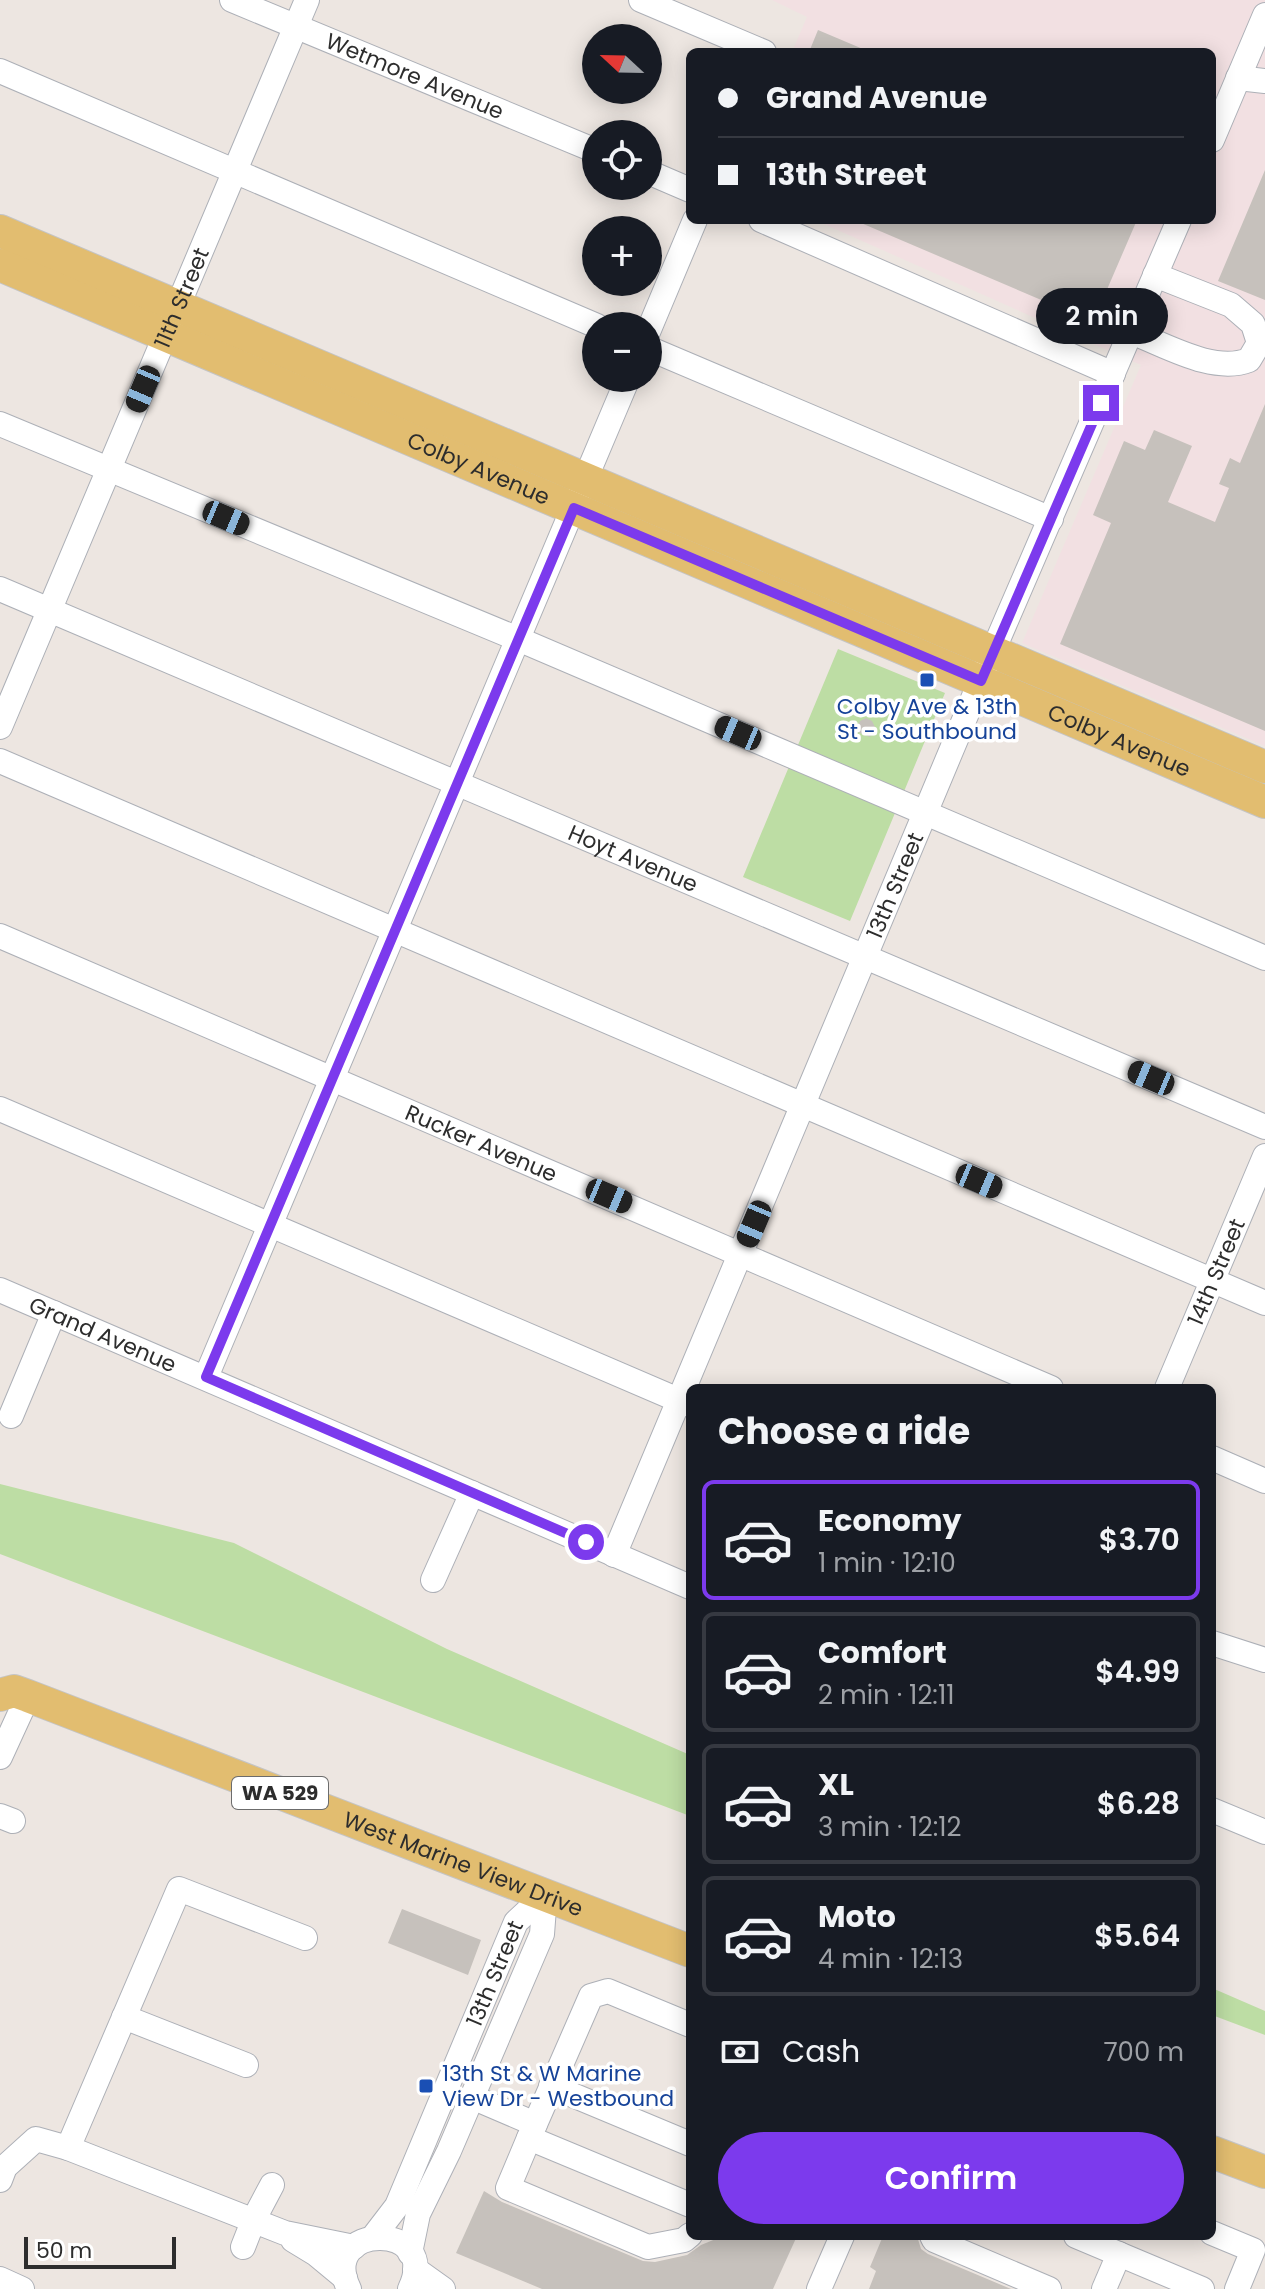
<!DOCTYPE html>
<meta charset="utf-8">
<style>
body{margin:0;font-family:Poppins,sans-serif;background:#20242c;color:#f1f3f6;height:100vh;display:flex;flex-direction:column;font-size:30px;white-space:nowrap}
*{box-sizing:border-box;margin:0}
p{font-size:26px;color:#9ea1a6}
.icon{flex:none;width:44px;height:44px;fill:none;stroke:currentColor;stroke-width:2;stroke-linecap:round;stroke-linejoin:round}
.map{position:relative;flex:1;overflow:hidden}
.side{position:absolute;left:686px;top:1384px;width:530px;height:856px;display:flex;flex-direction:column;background:#171b24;border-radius:12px;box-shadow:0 4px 20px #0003}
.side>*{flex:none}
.hud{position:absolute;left:686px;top:48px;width:530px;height:176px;border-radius:12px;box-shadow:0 4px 20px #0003;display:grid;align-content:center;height:176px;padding:0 32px;background:#171b24}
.needle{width:52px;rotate:292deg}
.buttons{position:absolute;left:582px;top:24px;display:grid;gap:16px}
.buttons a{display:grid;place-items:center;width:80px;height:80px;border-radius:50%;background:#171b24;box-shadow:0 4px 20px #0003;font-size:40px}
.scale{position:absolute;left:24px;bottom:20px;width:152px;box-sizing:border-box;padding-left:8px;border:4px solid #2d2d2d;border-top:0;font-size:22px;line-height:28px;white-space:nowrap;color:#2d2d2d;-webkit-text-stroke:6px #fff;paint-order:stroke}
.end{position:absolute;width:36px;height:36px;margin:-18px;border:10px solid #7c3aed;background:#fff;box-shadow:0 0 0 4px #fff}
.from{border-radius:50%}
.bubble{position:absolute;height:56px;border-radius:28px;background:#171b24;box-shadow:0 4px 20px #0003;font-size:26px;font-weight:600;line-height:56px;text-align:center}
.car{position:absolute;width:24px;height:48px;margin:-24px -12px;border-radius:10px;box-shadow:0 0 6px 2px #0007;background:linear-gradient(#222 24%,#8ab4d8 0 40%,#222 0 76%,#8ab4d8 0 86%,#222 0)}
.hud b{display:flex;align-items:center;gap:28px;height:76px;font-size:30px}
.hud b+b{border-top:2px solid #363941}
.hud i{width:20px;height:20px;background:#f1f3f6}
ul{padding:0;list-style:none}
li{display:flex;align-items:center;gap:24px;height:120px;margin:0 16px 12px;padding:0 16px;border:4px solid #363941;border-radius:12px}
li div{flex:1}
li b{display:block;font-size:30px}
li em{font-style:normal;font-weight:600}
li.active{border-color:#7c3aed}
li>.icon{width:72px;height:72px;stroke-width:1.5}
h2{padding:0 32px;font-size:36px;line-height:96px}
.pay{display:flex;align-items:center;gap:20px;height:88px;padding:0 32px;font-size:30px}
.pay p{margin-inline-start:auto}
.cta{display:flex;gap:16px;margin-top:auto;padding:16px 32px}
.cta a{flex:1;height:92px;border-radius:48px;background:#7c3aed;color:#fff;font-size:32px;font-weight:600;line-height:92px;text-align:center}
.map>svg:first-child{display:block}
.medical{fill:#f2e0e2}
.green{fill:#bddda4}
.building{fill:#c6c1bc}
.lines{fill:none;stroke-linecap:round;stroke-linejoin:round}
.minor-casing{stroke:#adb0b7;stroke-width:26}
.major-casing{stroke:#c4c4c4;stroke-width:34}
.minor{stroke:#fff;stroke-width:24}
.major{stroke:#e2bd70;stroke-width:32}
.route{stroke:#7c3aed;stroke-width:10}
.transit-dot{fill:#1a4fb4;stroke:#fff;stroke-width:3}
.labels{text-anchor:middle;stroke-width:7;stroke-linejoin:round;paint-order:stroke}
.shield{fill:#fff;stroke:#6c6c6c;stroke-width:2}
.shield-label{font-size:20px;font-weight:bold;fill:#2d2d2d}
.street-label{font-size:22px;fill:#2d2d2d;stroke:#fff}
.transit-label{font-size:22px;fill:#164399;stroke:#fff}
</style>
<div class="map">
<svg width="1265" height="2289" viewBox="0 0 1265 2289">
<rect width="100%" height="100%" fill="#ede6e1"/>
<path class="medical" d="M772,0H1265V746L1022,643L1141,365L815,220H1212V52H792L807,17Z"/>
<path class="green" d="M838,649L945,693L850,921L743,877Z
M0,1484L234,1543L447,1649L690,1755V1816L0,1554Z
M1212,1988L1265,2011V2035L1212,2015Z"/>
<path class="building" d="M818,30L870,52H809Z
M1265,170V300L1218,281Z
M854,220H1137L1093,322Z
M1265,404V731L1060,644L1111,523L1093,515L1124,441L1145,450L1154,430L1192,446L1168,502L1215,522L1229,488L1219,484L1230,458L1240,463Z
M866,718L872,721L875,727L870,737L855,731L860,721Z
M402,1909L481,1940L468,1975L388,1943Z
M484,2191L502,2202L643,2261L655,2262L687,2255L701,2245L723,2236H797L773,2289H542L456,2253Z
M883,2236H917L921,2249L928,2254L1011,2289H869L876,2271L870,2267Z"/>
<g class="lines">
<g class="minor-casing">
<g id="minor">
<path id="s1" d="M232,0L596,151"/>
<path d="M641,0L764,52"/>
<path d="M0,71L597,326"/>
<path d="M1238,78L1265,81"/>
<path d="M1212,140L1265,15"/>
<path d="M648,172L690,190"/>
<path d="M761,220L1113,374"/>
<path d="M648,332L695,220"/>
<path d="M1131,332C1166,345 1213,374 1249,360L1259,343L1253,324L1231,305L1155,275"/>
<path d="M648,348L1051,519"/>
<path d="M0,424L518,639L1265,958"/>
<path id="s2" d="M0,589L1265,1127"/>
<path id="s3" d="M0,727L307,0"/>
<path d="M0,761L1265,1303"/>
<path id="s4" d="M0,936L1051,1388"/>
<path d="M0,1109L690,1405"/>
<path id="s5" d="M0,1290L690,1587"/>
<path d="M206,1377L628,378"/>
<path id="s6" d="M1167,1388L1265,1156"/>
<path d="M11,1416L54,1313"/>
<path d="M1212,1458L1265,1481"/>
<path id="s7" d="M614,1555L993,651L1179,220"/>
<path d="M433,1580L472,1493"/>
<path d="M1212,1643L1265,1660"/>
<path d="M0,1757L28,1696"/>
<path d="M1212,1810L1265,1832"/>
<path d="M0,1816L13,1821"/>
<path d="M124,2017L246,2065"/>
<path d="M690,2025L608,1991L591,1996L529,2138L690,2205"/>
<path d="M551,2086L690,2144"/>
<path d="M472,2097L535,2124"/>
<path d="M529,2138L508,2188L648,2247L684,2240L690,2235"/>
<path d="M68,2148L285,2233L354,2247"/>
<path d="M0,2180L5,2167L36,2139L68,2148L179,1889L305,1938"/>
<path d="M1212,2233L1253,2250L1237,2289"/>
<path id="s8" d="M374,2236L397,2206L516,1922L545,1895"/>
<path d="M932,2236L934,2240L1049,2289"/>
<path d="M1076,2236L1202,2289"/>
<path d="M293,2240L316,2254L345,2278"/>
<path d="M243,2247L254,2219L272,2185"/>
<path d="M410,2253L418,2214L449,2151L542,1934L545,1895"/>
<path d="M415,2269L443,2289"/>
<path d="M0,2279L22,2289"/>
<path d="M349,2289C316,2222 443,2220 410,2289"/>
<path d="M819,2289L842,2236"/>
<path d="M1104,2289L1119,2254"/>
</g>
</g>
<g class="major-casing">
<g id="major">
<path d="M0,231L1265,767"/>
<path id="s9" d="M0,265L1265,802"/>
<path id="s10" d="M0,1695L14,1691L28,1696L690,1951"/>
<path d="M1212,2152L1265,2172"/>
</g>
</g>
<use href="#minor" class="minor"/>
<use href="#major" class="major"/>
</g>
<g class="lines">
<path class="route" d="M586,1542L206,1377L574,508L981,681L1101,403"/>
</g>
<g class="transit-dot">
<rect x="919" y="672" width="16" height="16" rx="4"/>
<rect x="418" y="2078" width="16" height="16" rx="4"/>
</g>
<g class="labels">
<rect class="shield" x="232" y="1777" width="96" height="32" rx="6"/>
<g class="shield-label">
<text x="280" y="1800">WA 529</text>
</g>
<g class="street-label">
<text dy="8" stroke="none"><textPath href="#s1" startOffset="198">Wetmore Avenue</textPath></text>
<text dy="8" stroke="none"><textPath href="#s3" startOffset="466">11th Street</textPath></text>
<text dy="8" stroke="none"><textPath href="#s9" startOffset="520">Colby Avenue</textPath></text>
<text dy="8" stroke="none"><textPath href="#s9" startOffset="1216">Colby Avenue</textPath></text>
<text dy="8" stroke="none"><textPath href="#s2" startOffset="688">Hoyt Avenue</textPath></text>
<text dy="8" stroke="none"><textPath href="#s7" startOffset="726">13th Street</textPath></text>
<text dy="8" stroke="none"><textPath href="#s4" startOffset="524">Rucker Avenue</textPath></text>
<text dy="8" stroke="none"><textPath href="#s6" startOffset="126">14th Street</textPath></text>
<text dy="8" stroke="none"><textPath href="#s5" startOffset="112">Grand Avenue</textPath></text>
<text dy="8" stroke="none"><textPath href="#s10" startOffset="496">West Marine View Drive</textPath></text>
<text dy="8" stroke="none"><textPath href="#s8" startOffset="290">13th Street</textPath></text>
</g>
<g class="transit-label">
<text x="927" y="714">Colby Ave &amp; 13th<tspan x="927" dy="25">St - Southbound</tspan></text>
<text x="442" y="2081" text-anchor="start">13th St &amp; W Marine<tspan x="442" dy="25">View Dr - Westbound</tspan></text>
</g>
</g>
</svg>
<div class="buttons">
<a><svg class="needle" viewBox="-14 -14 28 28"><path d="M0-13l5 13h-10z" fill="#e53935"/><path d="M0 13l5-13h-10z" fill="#9ea1a6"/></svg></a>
<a><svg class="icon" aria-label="locate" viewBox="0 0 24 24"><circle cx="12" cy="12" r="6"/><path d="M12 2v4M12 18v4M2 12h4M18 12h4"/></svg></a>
<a>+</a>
<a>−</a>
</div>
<div class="scale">50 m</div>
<i class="end from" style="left:586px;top:1542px"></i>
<i class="end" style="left:1101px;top:403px"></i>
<div class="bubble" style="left:1036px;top:288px;width:132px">2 min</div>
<i class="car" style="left:143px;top:389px;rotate:203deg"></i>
<i class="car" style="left:226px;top:518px;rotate:113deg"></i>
<i class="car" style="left:738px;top:733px;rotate:293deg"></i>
<i class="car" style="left:1151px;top:1078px;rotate:293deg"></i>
<i class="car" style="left:979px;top:1181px;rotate:113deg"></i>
<i class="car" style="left:609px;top:1196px;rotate:113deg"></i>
<i class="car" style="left:754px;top:1224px;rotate:203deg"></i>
<div class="hud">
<b><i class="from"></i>Grand Avenue</b>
<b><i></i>13th Street</b>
</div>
<section class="side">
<h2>Choose a ride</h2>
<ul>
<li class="active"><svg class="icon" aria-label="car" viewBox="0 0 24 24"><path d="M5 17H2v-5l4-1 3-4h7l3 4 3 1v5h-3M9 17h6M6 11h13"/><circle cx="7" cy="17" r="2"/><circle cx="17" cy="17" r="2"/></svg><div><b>Economy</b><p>1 min · 12:10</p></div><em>$3.70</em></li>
<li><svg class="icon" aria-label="car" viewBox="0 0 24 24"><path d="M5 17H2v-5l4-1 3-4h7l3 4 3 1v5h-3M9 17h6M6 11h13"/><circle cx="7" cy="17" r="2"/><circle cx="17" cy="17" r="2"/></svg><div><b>Comfort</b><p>2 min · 12:11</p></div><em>$4.99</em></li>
<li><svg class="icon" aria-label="car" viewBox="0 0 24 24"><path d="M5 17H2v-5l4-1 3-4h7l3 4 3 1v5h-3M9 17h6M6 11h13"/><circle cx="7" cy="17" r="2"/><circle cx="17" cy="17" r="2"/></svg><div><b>XL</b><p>3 min · 12:12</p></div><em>$6.28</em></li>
<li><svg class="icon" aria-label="car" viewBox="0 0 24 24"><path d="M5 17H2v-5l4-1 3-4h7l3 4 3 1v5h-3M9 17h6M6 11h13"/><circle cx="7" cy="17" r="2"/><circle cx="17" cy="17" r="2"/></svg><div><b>Moto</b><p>4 min · 12:13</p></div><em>$5.64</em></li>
</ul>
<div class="pay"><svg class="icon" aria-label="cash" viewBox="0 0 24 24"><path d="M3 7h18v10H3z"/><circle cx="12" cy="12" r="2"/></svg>Cash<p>700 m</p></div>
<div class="cta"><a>Confirm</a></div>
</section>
</div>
